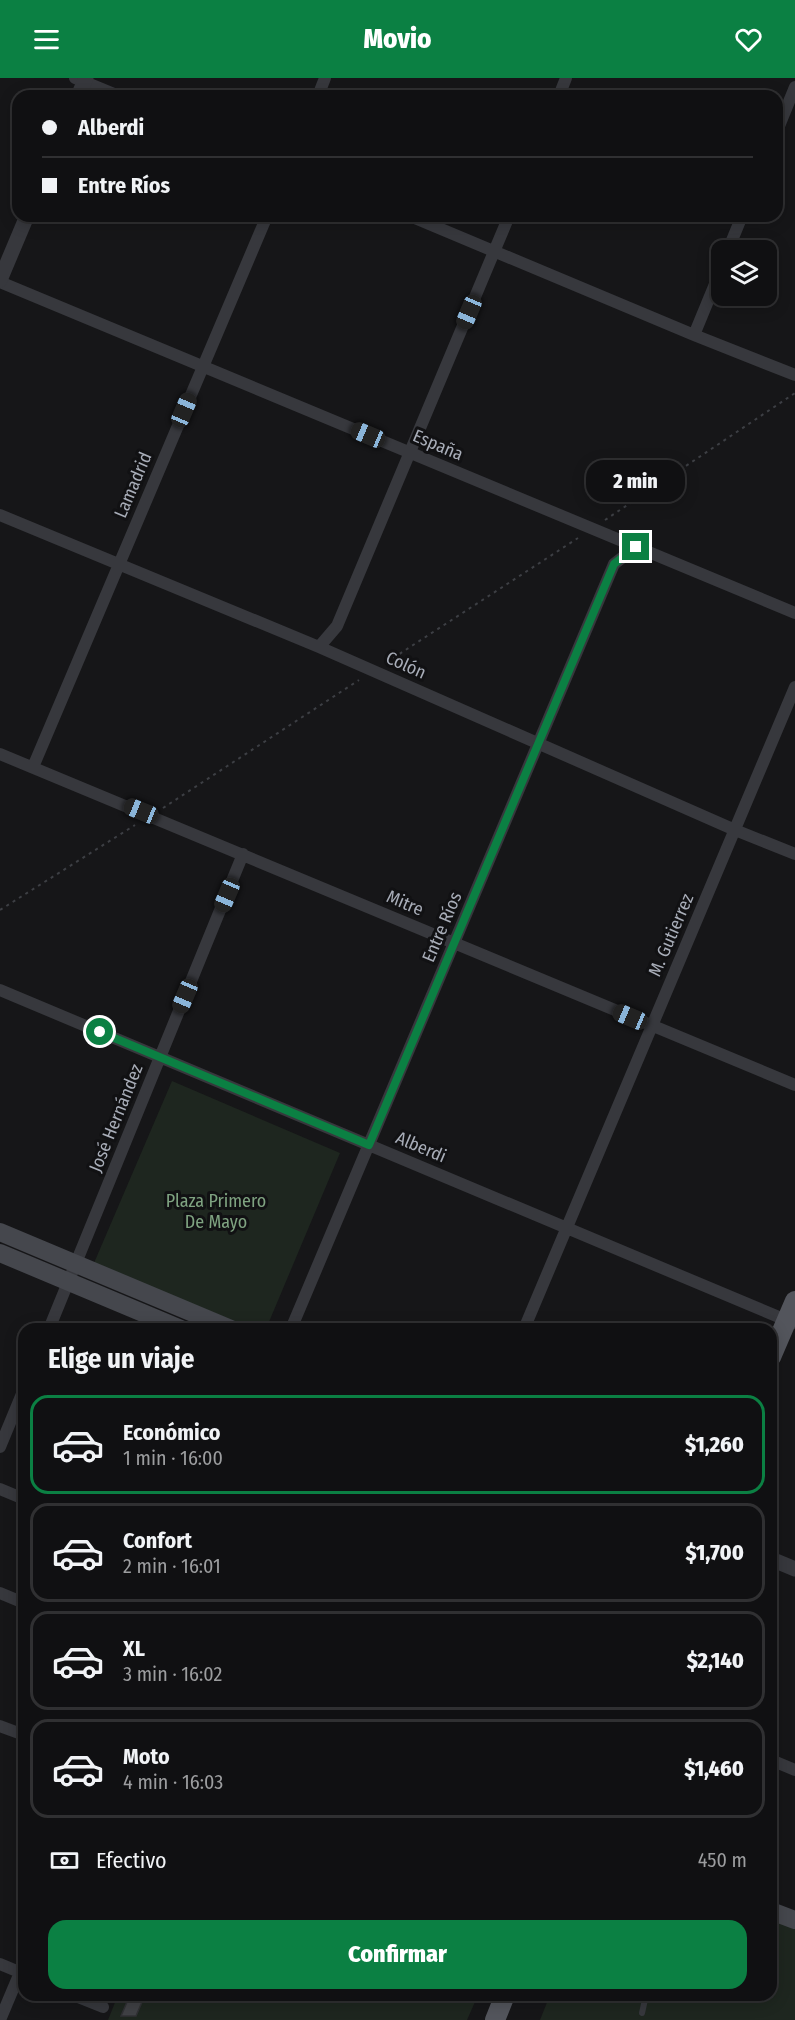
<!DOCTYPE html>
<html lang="es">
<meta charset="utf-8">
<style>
body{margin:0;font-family:"Fira Sans Condensed",sans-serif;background:#19191b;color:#f1f3f6;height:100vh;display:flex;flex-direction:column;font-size:22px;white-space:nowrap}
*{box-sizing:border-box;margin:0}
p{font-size:20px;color:#9c9d9f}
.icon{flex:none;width:33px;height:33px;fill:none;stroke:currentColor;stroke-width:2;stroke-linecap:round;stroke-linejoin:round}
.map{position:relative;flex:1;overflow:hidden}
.sheet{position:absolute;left:18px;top:1245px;width:759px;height:678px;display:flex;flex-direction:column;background:#101012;border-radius:18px;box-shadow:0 3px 15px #0003,0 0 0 2px #303032}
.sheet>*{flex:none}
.guide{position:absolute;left:12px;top:12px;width:771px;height:132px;border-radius:18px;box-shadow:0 3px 15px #0003,0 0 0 2px #303032;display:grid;align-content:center;height:132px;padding:0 30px;background:#101012}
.controls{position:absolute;left:711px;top:162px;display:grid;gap:12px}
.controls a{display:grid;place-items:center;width:66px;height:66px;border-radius:12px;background:#101012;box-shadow:0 3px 15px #0003,0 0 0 2px #303032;font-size:30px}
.end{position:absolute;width:27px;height:27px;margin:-14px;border:8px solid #0b8043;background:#fff;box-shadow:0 0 0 3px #fff}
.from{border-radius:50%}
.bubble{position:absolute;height:42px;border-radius:18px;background:#101012;box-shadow:0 3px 15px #0003,0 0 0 2px #303032;font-size:20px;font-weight:800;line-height:42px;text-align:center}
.car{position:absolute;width:18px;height:36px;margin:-18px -9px;border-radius:8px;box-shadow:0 0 4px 2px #0007;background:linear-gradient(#222 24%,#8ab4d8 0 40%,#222 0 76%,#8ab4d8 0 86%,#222 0)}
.guide b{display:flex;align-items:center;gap:21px;height:57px;font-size:22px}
.guide b+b{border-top:2px solid #303032}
.guide i{width:15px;height:15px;background:#f1f3f6}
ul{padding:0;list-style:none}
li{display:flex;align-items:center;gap:18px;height:99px;margin:0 12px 9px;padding:0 18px;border:3px solid #303032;border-radius:18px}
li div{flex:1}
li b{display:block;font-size:22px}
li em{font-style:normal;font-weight:800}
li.active{border-color:#0b8043}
li>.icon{width:54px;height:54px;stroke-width:1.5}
h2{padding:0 30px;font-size:27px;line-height:72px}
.pay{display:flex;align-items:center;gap:15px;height:66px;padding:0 30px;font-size:22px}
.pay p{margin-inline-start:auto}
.primary-button{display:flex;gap:12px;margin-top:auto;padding:12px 30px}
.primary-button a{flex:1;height:69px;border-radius:18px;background:#0b8043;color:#fff;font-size:24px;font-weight:800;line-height:69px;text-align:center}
header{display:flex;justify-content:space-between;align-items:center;height:78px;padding:0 30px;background:#0b8043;color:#fff;font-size:27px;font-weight:800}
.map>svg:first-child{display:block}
.green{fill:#1e261f}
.building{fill:#404145;stroke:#303034;stroke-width:1.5}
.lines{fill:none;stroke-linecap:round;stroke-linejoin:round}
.path{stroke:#3d3f44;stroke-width:2;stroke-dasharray:3 4.5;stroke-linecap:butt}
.service{stroke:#37383d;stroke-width:6}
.minor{stroke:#37383d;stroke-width:12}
.tertiary{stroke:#37383d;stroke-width:15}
.secondary{stroke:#45474d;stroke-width:18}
.primary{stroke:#53555c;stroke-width:20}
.route{stroke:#0b8043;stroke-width:8}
.labels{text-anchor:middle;stroke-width:6;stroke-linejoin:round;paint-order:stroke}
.street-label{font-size:18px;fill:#a8adb8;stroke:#111113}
.park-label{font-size:18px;fill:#7fa381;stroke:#111113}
</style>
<header><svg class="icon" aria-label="menu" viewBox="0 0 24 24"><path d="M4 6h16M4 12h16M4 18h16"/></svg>Movio<svg class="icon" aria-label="heart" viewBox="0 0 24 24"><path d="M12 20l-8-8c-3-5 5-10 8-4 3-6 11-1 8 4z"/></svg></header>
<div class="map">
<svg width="795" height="1942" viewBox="0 0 795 1942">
<rect width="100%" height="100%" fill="#161618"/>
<path class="green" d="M172,1003L340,1075L266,1251H253L94,1185Z
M771,1838L795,1848V1942H540L550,1917H771Z
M118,1917H478L467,1942H108Z"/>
<path class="building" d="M130,1917H145L136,1938H121Z"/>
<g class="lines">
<path class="path" d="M605,442L795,315
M387,584L578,460
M163,730L359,602
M0,832L135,747"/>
<path class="service" d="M642,1935L646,1917"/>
<path class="minor" d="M75,0L119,18
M318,18L325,0
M559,18L566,0
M777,53L795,9
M410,138L694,257L795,297
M728,172L742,138
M0,204L795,535
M694,257L722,189
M0,437L319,569L735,752L795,776
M319,569L337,548L509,138
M0,676L795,1007
M33,689L267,138
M0,912L793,1245
M49,1251L243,776
M291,1251L614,486L636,469
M524,1251L795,609
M0,1369L24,1311
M0,1411L24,1421
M0,1515L24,1525
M0,1648L24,1657
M771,1682L795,1692
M0,1886L24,1896
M73,1917L103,1929
M0,1942L24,1885"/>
<path class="tertiary" d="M78,18L86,0
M0,202L27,138
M771,1481L795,1491"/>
<path class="secondary" d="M0,1154L231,1251
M0,1175L181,1251
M771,1833L795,1842"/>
<path class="primary" d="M771,1279L795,1223
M495,1942L505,1917"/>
</g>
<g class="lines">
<path class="route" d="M100,954L369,1067L614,486L636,469"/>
</g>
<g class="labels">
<g class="street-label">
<text transform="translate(438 367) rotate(23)" y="6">España</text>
<text transform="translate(133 407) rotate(-67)" y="6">Lamadrid</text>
<text transform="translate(406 587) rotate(24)" y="6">Colón</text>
<text transform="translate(405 825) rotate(23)" y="6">Mitre</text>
<text transform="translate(442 849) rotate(-67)" y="6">Entre Ríos</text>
<text transform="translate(671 857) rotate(-67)" y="6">M. Gutierrez</text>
<text transform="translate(116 1040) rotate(-68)" y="6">José Hernández</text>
<text transform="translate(421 1069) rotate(23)" y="6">Alberdi</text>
</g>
<g class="park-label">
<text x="216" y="1129">Plaza Primero<tspan x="216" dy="21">De Mayo</tspan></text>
</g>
</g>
</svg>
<div class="controls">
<a><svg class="icon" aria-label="layers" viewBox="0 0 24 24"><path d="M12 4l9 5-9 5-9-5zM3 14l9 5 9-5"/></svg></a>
</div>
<i class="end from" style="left:100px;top:954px"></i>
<i class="end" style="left:636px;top:469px"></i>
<div class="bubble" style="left:586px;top:382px;width:99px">2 min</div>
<i class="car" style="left:469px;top:234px;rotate:203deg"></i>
<i class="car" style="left:184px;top:332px;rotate:23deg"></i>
<i class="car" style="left:368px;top:357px;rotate:293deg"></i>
<i class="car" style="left:141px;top:733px;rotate:292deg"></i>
<i class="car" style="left:227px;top:817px;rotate:203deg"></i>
<i class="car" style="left:185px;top:918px;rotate:203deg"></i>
<i class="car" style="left:630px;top:939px;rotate:293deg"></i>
<div class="guide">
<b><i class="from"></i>Alberdi</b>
<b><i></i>Entre Ríos</b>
</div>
<section class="sheet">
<h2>Elige un viaje</h2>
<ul>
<li class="active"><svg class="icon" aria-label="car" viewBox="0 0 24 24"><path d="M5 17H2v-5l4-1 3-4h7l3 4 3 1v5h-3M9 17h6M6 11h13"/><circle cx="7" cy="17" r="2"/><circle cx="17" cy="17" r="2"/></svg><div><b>Económico</b><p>1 min · 16:00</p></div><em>$1,260</em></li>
<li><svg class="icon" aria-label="car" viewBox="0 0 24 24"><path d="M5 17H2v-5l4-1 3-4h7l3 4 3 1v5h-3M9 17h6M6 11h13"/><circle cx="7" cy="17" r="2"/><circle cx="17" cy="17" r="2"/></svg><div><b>Confort</b><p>2 min · 16:01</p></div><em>$1,700</em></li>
<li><svg class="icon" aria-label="car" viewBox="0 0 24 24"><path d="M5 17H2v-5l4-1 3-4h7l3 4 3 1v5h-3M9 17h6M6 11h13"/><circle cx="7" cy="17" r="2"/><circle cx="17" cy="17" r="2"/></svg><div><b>XL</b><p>3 min · 16:02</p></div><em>$2,140</em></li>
<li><svg class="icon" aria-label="car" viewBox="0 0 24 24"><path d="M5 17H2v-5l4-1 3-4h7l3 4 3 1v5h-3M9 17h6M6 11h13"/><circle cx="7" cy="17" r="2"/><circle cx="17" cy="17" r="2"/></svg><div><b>Moto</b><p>4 min · 16:03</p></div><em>$1,460</em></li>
</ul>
<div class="pay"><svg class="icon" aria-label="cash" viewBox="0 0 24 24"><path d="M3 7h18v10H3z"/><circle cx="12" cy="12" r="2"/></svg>Efectivo<p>450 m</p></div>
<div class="primary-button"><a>Confirmar</a></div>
</section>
</div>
